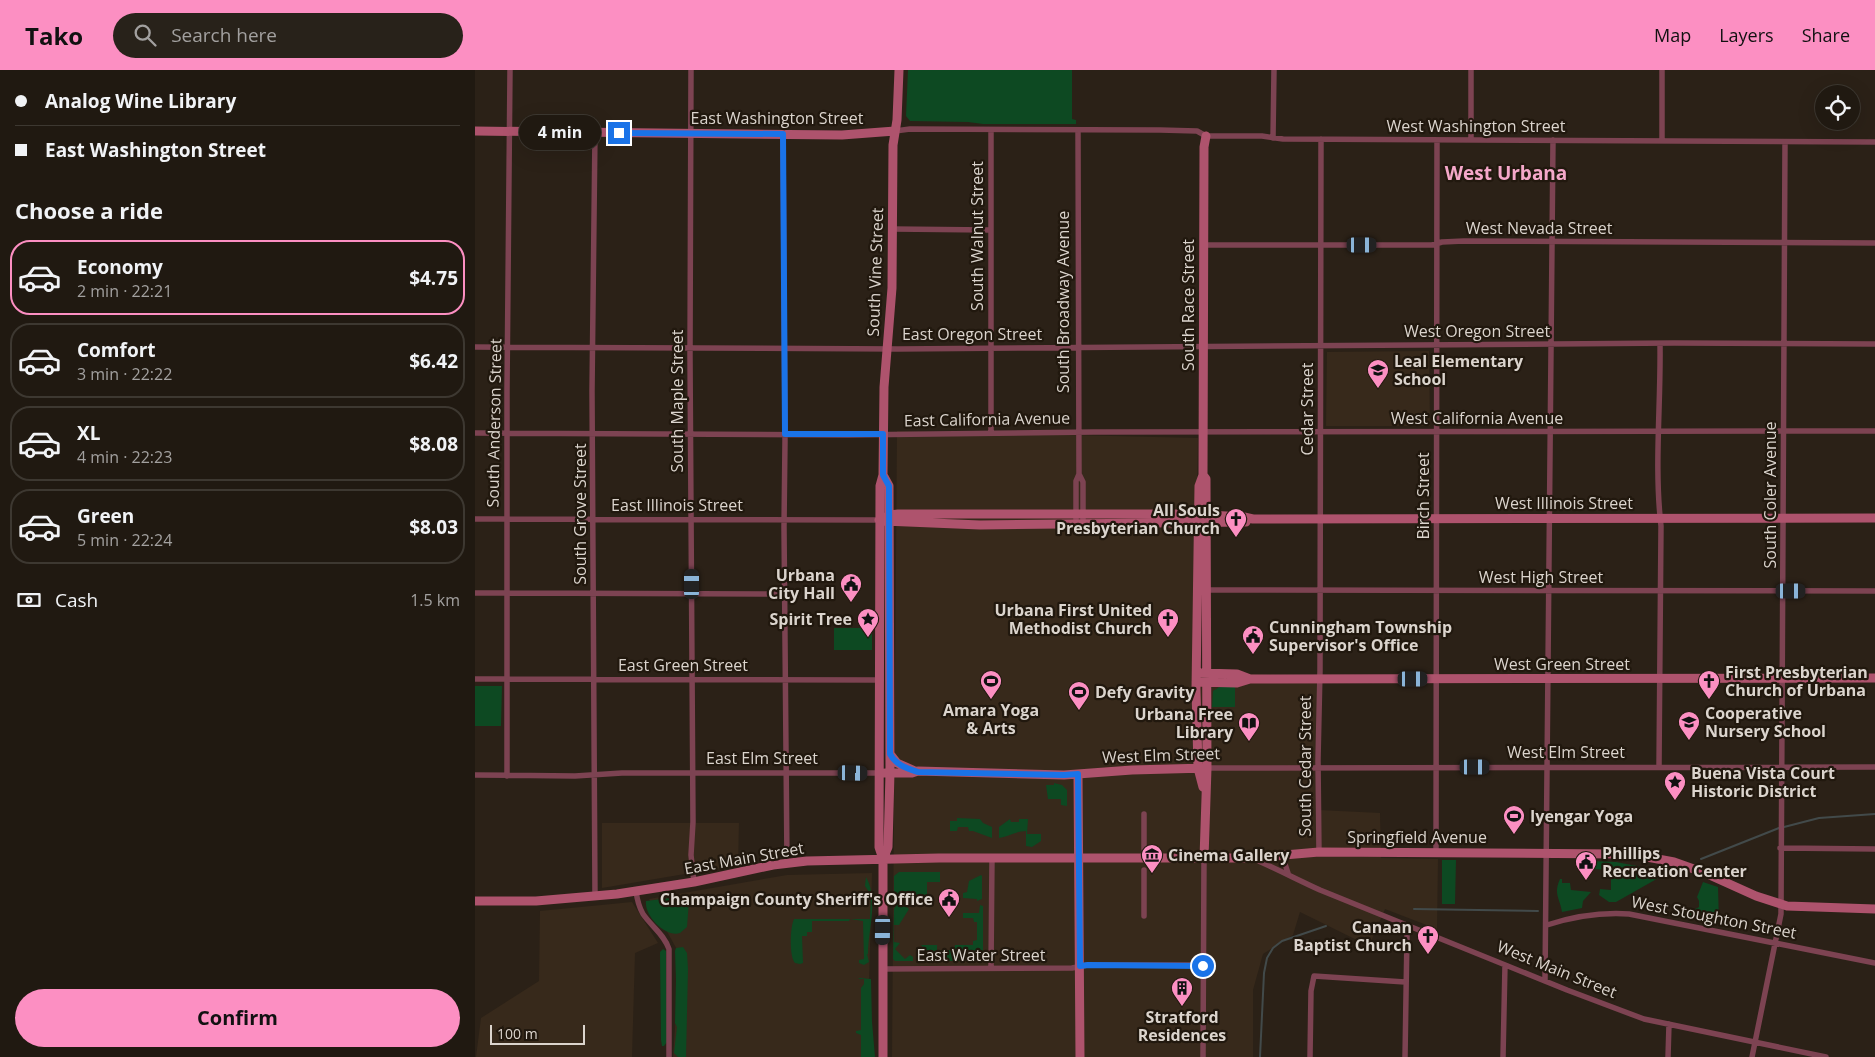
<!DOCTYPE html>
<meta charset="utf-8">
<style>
body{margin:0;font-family:"Open Sans",sans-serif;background:#28221a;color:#f1f3f6;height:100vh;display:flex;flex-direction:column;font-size:19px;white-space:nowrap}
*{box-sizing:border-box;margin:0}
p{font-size:16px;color:#a2a09f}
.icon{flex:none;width:28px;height:28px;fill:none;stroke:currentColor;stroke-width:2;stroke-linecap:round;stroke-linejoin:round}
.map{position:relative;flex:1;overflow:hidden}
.side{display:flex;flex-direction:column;background:#201911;width:475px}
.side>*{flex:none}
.banner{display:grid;align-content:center;height:110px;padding:0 15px;background:#201911}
.controls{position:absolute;left:1340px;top:15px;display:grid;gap:10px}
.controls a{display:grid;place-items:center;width:45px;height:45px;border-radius:50%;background:#201911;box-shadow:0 5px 20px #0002,0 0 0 1px #3d3831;font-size:25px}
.scale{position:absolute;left:15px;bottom:12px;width:95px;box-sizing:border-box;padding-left:5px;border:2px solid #dbd4cd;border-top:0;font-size:14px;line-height:18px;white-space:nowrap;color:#dbd4cd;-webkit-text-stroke:4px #21180e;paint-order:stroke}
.end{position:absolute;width:22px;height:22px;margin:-11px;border:6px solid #1a73e8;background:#fff;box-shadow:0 0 0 2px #fff}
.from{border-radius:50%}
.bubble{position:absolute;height:35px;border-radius:18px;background:#201911;box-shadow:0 5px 20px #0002,0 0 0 1px #3d3831;font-size:16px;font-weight:700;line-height:35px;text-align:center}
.car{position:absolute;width:15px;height:30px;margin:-15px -8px;border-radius:6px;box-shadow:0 0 4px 1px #0007;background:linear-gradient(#222 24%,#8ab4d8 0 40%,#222 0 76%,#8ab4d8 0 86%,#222 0)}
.banner b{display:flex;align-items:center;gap:18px;height:48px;font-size:19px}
.banner b+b{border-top:1px solid #3d3831}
.banner i{width:12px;height:12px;background:#f1f3f6}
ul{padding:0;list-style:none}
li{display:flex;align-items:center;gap:15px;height:75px;margin:0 10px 8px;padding:0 5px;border:2px solid #3d3831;border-radius:20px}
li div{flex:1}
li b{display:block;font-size:19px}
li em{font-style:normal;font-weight:700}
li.selected{border-color:#fc8fc2}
li>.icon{width:45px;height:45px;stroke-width:1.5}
h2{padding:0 15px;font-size:22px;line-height:60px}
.pay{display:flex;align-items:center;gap:12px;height:55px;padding:0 15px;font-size:19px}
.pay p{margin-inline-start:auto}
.button{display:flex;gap:10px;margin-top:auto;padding:10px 15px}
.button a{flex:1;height:58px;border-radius:30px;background:#fc8fc2;color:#111;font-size:20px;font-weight:700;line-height:58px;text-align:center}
header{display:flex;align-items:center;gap:30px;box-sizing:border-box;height:70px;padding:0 25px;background:#fc8fc2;color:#111}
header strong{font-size:24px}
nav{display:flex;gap:28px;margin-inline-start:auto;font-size:18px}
.search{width:350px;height:45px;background:#28221a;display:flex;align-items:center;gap:12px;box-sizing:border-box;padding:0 18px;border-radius:28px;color:#a2a09f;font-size:19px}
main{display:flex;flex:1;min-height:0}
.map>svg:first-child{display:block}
.built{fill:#37291b}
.green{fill:#0d4922}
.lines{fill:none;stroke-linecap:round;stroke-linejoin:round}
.stream{stroke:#424a4a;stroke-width:2}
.street{stroke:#7d4352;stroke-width:5.5}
.secondary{stroke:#ae536d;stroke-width:9}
.route{stroke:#1a73e8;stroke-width:6}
.labels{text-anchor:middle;stroke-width:4.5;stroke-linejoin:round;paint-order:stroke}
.street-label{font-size:16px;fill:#dbd4cd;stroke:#21180e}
.poi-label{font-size:16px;font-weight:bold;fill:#dbd4cd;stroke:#21180e;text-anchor:start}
.quarter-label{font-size:19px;font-weight:bold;fill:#f5a8ca;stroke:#21180e}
</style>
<header>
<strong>Tako</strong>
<div class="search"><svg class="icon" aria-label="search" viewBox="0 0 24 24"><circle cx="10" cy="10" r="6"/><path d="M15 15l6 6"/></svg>Search here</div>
<nav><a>Map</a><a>Layers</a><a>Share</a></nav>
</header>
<main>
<section class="side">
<div class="banner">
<b><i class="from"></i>Analog Wine Library</b>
<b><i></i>East Washington Street</b>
</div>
<h2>Choose a ride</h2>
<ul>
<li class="selected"><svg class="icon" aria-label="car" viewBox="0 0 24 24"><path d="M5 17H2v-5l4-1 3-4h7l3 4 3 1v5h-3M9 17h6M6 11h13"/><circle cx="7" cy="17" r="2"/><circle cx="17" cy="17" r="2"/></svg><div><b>Economy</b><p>2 min · 22:21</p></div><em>$4.75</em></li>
<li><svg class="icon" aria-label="car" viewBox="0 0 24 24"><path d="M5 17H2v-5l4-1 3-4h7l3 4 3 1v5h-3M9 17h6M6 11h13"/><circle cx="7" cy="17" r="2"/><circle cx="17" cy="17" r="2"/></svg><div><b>Comfort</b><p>3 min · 22:22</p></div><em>$6.42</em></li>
<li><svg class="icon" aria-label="car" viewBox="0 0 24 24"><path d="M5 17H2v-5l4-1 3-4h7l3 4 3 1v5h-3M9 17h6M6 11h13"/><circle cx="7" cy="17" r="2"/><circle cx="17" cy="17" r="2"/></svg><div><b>XL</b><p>4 min · 22:23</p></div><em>$8.08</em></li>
<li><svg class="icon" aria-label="car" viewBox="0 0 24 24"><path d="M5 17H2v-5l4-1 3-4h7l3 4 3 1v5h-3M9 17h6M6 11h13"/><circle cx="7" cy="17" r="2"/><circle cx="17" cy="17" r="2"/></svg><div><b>Green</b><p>5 min · 22:24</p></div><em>$8.03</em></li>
</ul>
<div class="pay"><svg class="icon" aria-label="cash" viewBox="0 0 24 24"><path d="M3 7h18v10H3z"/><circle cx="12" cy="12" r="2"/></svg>Cash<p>1.5 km</p></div>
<div class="button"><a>Confirm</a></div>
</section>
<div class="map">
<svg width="1400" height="987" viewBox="0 0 1400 987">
<rect width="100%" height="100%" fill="#2b2117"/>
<path class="built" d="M954,281L955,356H851L852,282Z
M422,361L723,368L720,555L726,602L833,606L845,609L844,740L905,743L906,788L963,789L962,859L910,839L894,876L825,842L818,865L788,884L778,920V987H417Z
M127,753H264L263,795L127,818Z
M397,803L394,914L398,987H198L205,885L174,829L312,805Z
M157,832L183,873L160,883L157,987H1L6,948L64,911L65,841Z"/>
<path class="green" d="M433,0H597V49L601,50V54H508L493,52L435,51L431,46Z
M359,558H397V580H359Z
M0,616H27L26,656H0Z
M746,616L760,617V637H737L738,621Z
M579,713L587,715L592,720V736L586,735V729H573L571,715H579Z
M482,748L505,749L508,753L517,757V768L498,761H494L493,757H483L482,761H475V751H482Z
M535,749L536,752H544V749H553L552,764H566V771L557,777L551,776V761C541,761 533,767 524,768V757Z
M967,790H981L980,834H967Z
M1118,791L1141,792L1194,802L1141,832H1134L1124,825L1125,819L1136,820V800L1118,799Z
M424,802H465V812H452V827L442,825L431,836L434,839L424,855H419V872L425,873L420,879L430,889L435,885L438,887V891H420L418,889L419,839L423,832L422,827L419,822V806Z
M506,805L507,806V829L502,831V829L488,828V823L492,822L494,811Z
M391,807C404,830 393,859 393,884H392L394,892L389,895L384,893V890L389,889L388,851L375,849L374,851H337V862H332V866H327L328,893L325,894L320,893C314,886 315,857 319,849H395L396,825L390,816Z
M1085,809H1087V813H1095L1096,820L1116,822L1108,831L1107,838L1087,842C1085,828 1078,824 1085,809Z
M1228,812L1243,817L1244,852L1198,843L1206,840L1211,844L1224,837V831L1222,827Z
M211,826L214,831L212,857L205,863C191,868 169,846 171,831Z
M505,835L508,836V888L507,891H446L445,886L450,880L446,875H462V880H479L480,875H498V871L502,870V852H499L498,848H488V843H504Z
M208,877L212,883L213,899L211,987H203L199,983L202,957L200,953L201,910L200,881L201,878Z
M188,879L191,881L192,972L189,976H187L186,970L185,882Z
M385,908L396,909L397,952L400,987H386V965L381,963V961L386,960V918L389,914V909H383Z"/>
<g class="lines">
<path class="stream" d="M1309,757L1344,748L1400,744
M1226,789L1304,758
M939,839L1063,841
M785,987L789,903L792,888L798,878L807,871L851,856"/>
<path class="street" d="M216,0L215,285L218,752L216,785L219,812
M603,60L604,404L608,412V454
M420,61L435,59L685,60L722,61L731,66H787L808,69L1400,72
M308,64L310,371L309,457L312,793
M798,68L799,0
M996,70V0
M1187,71V0
M417,159L515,160
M728,175H957L967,172L989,171L1400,173
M0,277L423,279L1199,273L1400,274
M0,363L373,365L618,362L1400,361
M516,363V60
M0,449L404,450
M601,455V411L604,404
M731,520L1400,521
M0,523L310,524
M0,609L406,610
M1184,697L1186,456C1179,396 1186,335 1185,274
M732,698L1400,697
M0,705L100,706L147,703H405
M32,706V320L35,0
M1305,778L1400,779
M669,779V744
M844,782L843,690L845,601L846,69
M961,783L962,70
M810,785V794L813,803
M779,789C802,799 823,810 845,820L1092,920L1169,949L1351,987
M161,821C162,829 164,837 168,844C177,857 189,864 194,879V987
M120,826L117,321L120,63
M669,846V800
M1072,855C1100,846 1125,842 1154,844L1400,893
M516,898L517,788
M407,899L597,898L613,895H728
M1070,911L1078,70
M728,987L729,788
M835,987L836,921L839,906L930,912
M930,987L932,865L935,856
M1028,987L1030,895
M1193,987L1194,954
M1277,987L1306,844L1310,72"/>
<path class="secondary" d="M0,61L367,65L420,61
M408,405L414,416L415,703L413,777L408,789
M404,450L415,445L423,444H716L769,447L778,449L1400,448
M409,451L505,455L771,452
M726,603L762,604L775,609
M721,612L762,613L775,609L1400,608
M415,684L422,693L440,701
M410,703H437L443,701L589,705L657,700L732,698
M603,704L605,987
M728,717L723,698L721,619L724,416L728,405
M729,788L732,698L731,409L728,405L729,77L731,66
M0,831H61L142,824L219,812L298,795L332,791L464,788H775L844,782L1012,783L1144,784L1172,787L1199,792L1230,803L1281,826L1312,836L1400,839
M408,987V789L404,777L405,416L408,405L409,317L417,218L418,75L422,50L424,0"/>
</g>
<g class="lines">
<path class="route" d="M144,63L308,64L310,364H408V405L414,416L415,684C421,695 431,698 443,702L589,705L603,704L605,896L613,895L728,896"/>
</g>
<defs>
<g id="school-pin" transform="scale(1.125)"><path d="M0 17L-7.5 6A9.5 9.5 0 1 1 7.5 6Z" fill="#fc8fc2" stroke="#21180e"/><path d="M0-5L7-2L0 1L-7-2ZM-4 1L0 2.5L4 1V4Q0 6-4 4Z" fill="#111"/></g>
<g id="church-pin" transform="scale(1.125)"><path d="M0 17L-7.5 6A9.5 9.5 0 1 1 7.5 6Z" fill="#fc8fc2" stroke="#21180e"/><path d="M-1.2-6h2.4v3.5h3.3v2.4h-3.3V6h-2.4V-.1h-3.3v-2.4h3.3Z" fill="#111"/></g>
<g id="civic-pin" transform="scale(1.125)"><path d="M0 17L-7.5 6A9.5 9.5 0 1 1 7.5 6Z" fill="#fc8fc2" stroke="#21180e"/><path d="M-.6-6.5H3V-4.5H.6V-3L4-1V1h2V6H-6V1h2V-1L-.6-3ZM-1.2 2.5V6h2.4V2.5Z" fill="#111"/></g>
<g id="sight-pin" transform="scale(1.125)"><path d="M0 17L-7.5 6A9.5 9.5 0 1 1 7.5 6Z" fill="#fc8fc2" stroke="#21180e"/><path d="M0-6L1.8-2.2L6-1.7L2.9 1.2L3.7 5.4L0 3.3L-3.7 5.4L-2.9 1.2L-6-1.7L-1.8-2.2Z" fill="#111"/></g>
<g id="stadium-pin" transform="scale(1.125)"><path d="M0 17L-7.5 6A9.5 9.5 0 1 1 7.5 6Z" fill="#fc8fc2" stroke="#21180e"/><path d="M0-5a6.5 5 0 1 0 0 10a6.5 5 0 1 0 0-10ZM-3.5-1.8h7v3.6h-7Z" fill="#111"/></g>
<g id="library-pin" transform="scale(1.125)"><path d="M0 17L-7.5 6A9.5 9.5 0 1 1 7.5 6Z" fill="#fc8fc2" stroke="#21180e"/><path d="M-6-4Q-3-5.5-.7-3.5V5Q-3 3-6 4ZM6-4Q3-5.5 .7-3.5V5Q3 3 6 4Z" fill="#111"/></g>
<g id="museum-pin" transform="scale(1.125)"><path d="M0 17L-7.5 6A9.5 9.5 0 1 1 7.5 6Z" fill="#fc8fc2" stroke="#21180e"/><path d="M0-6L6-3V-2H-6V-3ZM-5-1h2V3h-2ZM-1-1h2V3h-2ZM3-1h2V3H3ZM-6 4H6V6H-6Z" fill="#111"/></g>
<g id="building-pin" transform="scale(1.125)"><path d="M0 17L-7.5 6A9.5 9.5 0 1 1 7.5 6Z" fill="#fc8fc2" stroke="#21180e"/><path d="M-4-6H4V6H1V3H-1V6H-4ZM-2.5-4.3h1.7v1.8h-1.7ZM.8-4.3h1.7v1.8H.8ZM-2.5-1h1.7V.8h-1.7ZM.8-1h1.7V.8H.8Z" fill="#111"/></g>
</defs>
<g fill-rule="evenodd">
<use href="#school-pin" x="903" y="300"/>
<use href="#church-pin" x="761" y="449"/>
<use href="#civic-pin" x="376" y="514"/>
<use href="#sight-pin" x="393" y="549"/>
<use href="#church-pin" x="693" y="549"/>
<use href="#civic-pin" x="778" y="566"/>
<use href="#stadium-pin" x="516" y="611"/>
<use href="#church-pin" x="1234" y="611"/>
<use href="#stadium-pin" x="604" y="622"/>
<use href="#school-pin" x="1214" y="652"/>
<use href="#library-pin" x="774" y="653"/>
<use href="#sight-pin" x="1200" y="712"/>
<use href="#stadium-pin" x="1039" y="746"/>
<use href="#museum-pin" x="677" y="785"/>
<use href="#civic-pin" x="1111" y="792"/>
<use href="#civic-pin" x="474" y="829"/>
<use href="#church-pin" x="953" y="866"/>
<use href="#building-pin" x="707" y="918"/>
</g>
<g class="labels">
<g class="street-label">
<text x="302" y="54">East Washington Street</text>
<text x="1001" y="62">West Washington Street</text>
<text x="1064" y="164">West Nevada Street</text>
<text transform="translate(502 166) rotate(-90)" y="6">South Walnut Street</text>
<text transform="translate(400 202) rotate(-88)" y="6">South Vine Street</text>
<text transform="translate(588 232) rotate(-90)" y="6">South Broadway Avenue</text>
<text transform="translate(713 235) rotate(-90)" y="6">South Race Street</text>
<text x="1002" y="267">West Oregon Street</text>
<text x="497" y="270">East Oregon Street</text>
<text transform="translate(202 331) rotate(-90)" y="6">South Maple Street</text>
<text transform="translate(832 339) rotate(-90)" y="6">Cedar Street</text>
<text x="1002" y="354">West California Avenue</text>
<text transform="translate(512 349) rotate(-1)" y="6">East California Avenue</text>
<text transform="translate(19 353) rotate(-89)" y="6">South Anderson Street</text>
<text transform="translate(1295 425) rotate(-90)" y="6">South Coler Avenue</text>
<text transform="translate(948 426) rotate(-90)" y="6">Birch Street</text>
<text x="1089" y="439">West Illinois Street</text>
<text x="202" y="441">East Illinois Street</text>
<text transform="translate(105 444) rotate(-90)" y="6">South Grove Street</text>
<text x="1066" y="513">West High Street</text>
<text x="1087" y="600">West Green Street</text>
<text x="208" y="601">East Green Street</text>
<text x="1091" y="688">West Elm Street</text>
<text transform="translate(686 685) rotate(-2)" y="6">West Elm Street</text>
<text x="287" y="694">East Elm Street</text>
<text transform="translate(830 696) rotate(-90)" y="6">South Cedar Street</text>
<text x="942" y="773">Springfield Avenue</text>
<text transform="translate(269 788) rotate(-10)" y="6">East Main Street</text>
<text transform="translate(1239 847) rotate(11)" y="6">West Stoughton Street</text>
<text x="506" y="891">East Water Street</text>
<text transform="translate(1082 899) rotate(22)" y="6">West Main Street</text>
</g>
<g class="poi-label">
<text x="919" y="297">Leal Elementary<tspan x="919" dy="18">School</tspan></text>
<text x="745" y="446" text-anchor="end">All Souls<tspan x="745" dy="18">Presbyterian Church</tspan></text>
<text x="360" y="511" text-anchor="end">Urbana<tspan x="360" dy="18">City Hall</tspan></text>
<text x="677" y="546" text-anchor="end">Urbana First United<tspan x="677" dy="18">Methodist Church</tspan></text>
<text x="377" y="555" text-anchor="end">Spirit Tree</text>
<text x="794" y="563">Cunningham Township<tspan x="794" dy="18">Supervisor's Office</tspan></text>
<text x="1250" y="608">First Presbyterian<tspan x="1250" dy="18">Church of Urbana</tspan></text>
<text x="620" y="628">Defy Gravity</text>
<text x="516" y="646" text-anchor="middle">Amara Yoga<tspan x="516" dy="18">&amp; Arts</tspan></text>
<text x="1230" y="649">Cooperative<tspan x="1230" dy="18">Nursery School</tspan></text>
<text x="758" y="650" text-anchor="end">Urbana Free<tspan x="758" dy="18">Library</tspan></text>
<text x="1216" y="709">Buena Vista Court<tspan x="1216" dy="18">Historic District</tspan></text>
<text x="1055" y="752">Iyengar Yoga</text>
<text x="1127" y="789">Phillips<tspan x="1127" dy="18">Recreation Center</tspan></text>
<text x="693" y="791">Cinema Gallery</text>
<text x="458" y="835" text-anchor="end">Champaign County Sheriff's Office</text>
<text x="937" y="863" text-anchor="end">Canaan<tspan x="937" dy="18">Baptist Church</tspan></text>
<text x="707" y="953" text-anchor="middle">Stratford<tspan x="707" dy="18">Residences</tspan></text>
</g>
<g class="quarter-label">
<text x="1031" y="110">West Urbana</text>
</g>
</g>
</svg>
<div class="controls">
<a><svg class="icon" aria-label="locate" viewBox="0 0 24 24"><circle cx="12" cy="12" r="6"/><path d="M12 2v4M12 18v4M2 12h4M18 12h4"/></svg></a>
</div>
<div class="scale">100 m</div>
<i class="end from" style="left:728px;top:896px"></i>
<i class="end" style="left:144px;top:63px"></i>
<div class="bubble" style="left:44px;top:45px;width:82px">4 min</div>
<i class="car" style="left:887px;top:175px;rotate:90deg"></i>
<i class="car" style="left:217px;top:514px;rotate:0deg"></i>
<i class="car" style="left:1316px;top:521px;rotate:90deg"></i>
<i class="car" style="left:938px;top:609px;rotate:90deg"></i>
<i class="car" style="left:1000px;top:697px;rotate:90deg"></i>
<i class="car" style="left:378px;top:703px;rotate:91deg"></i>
<i class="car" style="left:408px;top:860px;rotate:181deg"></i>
</div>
</main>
